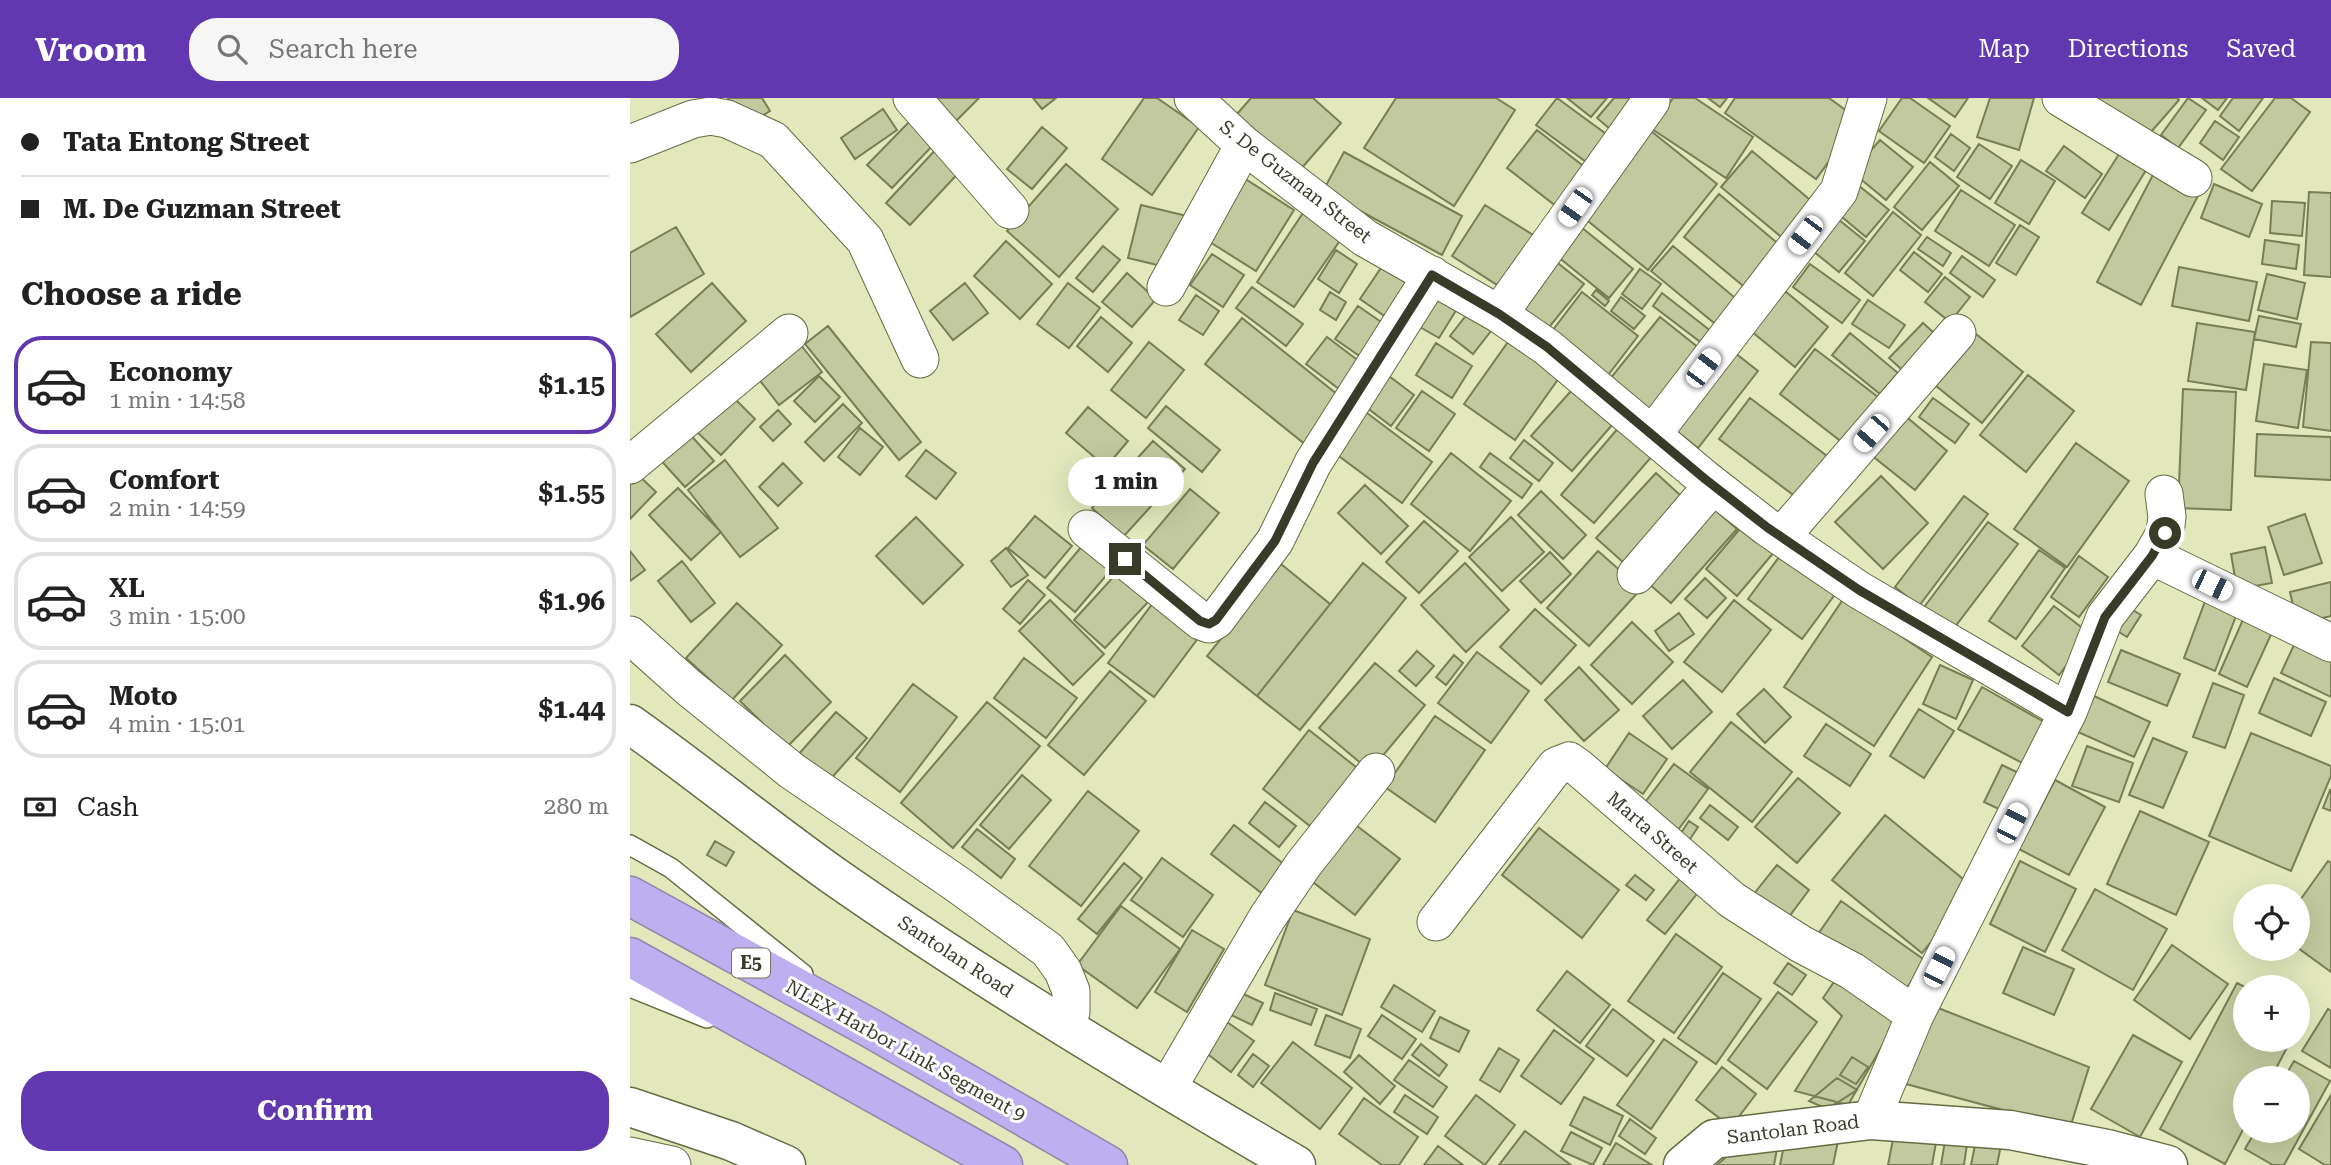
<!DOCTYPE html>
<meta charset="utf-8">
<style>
body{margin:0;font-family:"Roboto Serif",serif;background:#f6f6f6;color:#222;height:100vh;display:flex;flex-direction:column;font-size:26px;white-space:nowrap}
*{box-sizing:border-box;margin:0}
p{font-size:23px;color:#767676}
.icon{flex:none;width:38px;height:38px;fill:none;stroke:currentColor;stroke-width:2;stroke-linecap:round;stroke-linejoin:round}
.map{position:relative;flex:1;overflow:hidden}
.drawer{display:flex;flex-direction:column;background:#fff;width:630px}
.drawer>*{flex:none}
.hud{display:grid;align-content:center;height:154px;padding:0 21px;background:#fff}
.controls{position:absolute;left:1603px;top:786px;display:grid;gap:14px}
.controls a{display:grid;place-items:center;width:77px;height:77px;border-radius:50%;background:#fff;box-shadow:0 7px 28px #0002;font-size:35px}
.end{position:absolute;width:32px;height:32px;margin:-16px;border:9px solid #393b29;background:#fff;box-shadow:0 0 0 4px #fff}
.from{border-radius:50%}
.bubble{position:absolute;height:49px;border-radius:24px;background:#fff;box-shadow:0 7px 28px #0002;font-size:23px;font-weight:700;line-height:49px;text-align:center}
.car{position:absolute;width:21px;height:42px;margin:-21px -10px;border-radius:9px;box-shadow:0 0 5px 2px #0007;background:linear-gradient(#fff 24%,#345 0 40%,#fff 0 76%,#345 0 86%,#fff 0)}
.hud b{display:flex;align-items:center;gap:24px;height:66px;font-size:26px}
.hud b+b{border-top:2px solid #e0e0e0}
.hud i{width:18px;height:18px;background:#222}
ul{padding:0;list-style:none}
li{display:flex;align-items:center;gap:21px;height:98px;margin:0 14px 10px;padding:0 7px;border:4px solid #e0e0e0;border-radius:28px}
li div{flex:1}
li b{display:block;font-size:26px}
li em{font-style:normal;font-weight:700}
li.on{border-color:#6138b0}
li>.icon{width:63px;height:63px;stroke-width:1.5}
h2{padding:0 21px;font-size:32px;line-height:84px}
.pay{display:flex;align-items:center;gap:18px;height:77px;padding:0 21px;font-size:26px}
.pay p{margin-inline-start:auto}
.primary-button{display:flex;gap:14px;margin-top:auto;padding:14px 21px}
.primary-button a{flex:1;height:80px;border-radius:28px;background:#6138b0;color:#fff;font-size:28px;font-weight:700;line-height:80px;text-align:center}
header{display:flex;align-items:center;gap:42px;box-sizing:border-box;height:98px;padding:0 35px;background:#6138b0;color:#fff}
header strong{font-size:33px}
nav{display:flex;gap:38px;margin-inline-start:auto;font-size:24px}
.search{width:490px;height:63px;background:#f6f6f6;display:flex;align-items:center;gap:18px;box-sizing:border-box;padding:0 24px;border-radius:28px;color:#767676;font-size:26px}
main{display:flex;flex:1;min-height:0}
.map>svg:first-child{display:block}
.building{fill:#c3c99e;stroke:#787d55;stroke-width:2}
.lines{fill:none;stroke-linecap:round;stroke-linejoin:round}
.service-casing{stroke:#666b43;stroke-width:22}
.minor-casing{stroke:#666b43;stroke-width:39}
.tertiary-casing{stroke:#666b43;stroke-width:41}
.motorway-casing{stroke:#8f86aa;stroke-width:41}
.service{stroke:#fff;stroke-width:19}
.minor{stroke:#fff;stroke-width:37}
.tertiary{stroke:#fff;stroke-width:38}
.motorway{stroke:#bdaff0;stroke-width:38}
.route{stroke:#393b29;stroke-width:9}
.labels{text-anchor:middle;stroke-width:6;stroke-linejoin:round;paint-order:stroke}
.shield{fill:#fff;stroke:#747669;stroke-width:2}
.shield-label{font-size:18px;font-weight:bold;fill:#393b29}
.street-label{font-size:19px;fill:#393b29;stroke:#fff}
</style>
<header>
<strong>Vroom</strong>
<div class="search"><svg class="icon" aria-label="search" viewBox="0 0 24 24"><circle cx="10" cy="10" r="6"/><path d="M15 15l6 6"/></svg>Search here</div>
<nav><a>Map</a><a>Directions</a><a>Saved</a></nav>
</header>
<main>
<section class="drawer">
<div class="hud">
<b><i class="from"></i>Tata Entong Street</b>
<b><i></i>M. De Guzman Street</b>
</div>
<h2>Choose a ride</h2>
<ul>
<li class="on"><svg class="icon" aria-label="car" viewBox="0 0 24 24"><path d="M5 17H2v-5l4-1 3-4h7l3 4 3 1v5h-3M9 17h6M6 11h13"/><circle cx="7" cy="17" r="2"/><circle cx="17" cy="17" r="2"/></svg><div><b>Economy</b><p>1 min · 14:58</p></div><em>$1.15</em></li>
<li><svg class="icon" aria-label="car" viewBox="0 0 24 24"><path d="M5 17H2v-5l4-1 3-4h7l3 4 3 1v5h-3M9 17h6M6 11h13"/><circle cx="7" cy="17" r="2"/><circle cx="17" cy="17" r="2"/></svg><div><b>Comfort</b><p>2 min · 14:59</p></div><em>$1.55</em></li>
<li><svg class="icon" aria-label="car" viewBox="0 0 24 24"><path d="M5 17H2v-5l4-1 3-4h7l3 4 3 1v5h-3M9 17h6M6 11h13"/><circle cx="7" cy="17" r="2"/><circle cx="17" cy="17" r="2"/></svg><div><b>XL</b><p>3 min · 15:00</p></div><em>$1.96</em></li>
<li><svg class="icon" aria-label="car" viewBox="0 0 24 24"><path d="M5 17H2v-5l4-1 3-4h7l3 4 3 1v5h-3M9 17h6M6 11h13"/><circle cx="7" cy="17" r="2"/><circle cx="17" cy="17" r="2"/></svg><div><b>Moto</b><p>4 min · 15:01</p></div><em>$1.44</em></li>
</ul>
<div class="pay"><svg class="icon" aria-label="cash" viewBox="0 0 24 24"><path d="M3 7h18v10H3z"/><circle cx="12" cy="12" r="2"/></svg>Cash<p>280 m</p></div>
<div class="primary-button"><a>Confirm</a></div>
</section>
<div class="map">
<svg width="1701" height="1067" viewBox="0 0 1701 1067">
<rect width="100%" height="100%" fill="#e2e8bc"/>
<path class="building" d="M98,0H132L140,13L116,28Z
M300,0H349L324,25Z
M403,0H426L412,11Z
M514,0H527L569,29L522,97L472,61Z
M621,0H683L711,25L670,72L607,16Z
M766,0H866L885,12L824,108L734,50Z
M927,0L983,41L963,69L906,27Z
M937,0H977L961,19Z
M984,0H1008L988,38L967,20Z
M1043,0H1065L1123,39L1096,80L1022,31Z
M1078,0H1097L1090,9Z
M1105,0H1199L1229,22L1186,81L1095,15Z
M1272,0H1280L1320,28L1294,65L1249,33Z
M1298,0H1338L1325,19Z
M1360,0H1404L1389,52L1347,39Z
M1467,0H1547L1549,2L1514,42Z
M1558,0L1576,12L1548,50L1531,37Z
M1572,0H1597L1588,12Z
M1603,0H1633L1609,33L1590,18Z
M1645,0H1661L1680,14L1622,93L1591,71Z
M253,11L267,32L225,61L211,40Z
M282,21L306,44L262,90L237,67Z
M1585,23L1609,39L1593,62L1570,45Z
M412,29L437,50L402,91L377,71Z
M1016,29L1087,86L1018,172L947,114Z
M907,32L961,74L931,112L877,70Z
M1321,36L1340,50L1324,73L1305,59Z
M1250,42L1283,69L1256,102L1222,74Z
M1349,46L1382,68L1360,101L1327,79Z
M310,47L334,69L280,127L256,105Z
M1434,48L1472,76L1455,100L1416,73Z
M1494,48L1521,64L1479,132L1452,115Z
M1122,53L1191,111L1161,147L1091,89Z
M714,54L832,118L812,157L693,93Z
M1391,62L1425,83L1399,126L1365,105Z
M1300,64L1329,88L1292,132L1264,109Z
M436,66L488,111L429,179L377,133Z
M1525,73L1569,96L1511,207L1467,184Z
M606,75L664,112L626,173L567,136Z
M1584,86L1632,106L1619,139L1571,120Z
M1228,87L1259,112L1236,139L1206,114Z
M1331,92L1385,127L1359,168L1305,133Z
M1679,94L1701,95V179L1674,177Z
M1089,96L1158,154L1123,196L1054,139Z
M1642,103L1675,105L1672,138L1640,135Z
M511,107L557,118L544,171L498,160Z
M855,107L908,140L875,192L822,158Z
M1263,114L1291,137L1243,198L1215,175Z
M673,115L711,141L664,209L627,184Z
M1203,117L1235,143L1209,174L1178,149Z
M946,125L1003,171L979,200L922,154Z
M1390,127L1409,139L1386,177L1366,165Z
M46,129L74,176L0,219V155Z
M1297,139L1321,155L1313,168L1288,151Z
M1635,142L1669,147L1666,171L1632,166Z
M376,143L422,186L390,221L344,178Z
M473,148L490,162L463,194L446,180Z
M1043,148L1116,209L1095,234L1021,173Z
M706,152L727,166L709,195L688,181Z
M1284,154L1312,176L1298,194L1270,172Z
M582,156L614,177L593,209L560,187Z
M1332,158L1365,182L1353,199L1320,175Z
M757,161L793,186L766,226L730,201Z
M924,162L954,186L916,233L886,208Z
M1180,166L1230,202L1212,225L1163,189Z
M1549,169L1627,184L1619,223L1542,208Z
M1010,171L1031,186L1012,211L992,196Z
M497,175L526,201L502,229L472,204Z
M1637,176L1675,185L1667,221L1628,212Z
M1315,179L1340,199L1320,224L1295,204Z
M82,185L116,223L61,274L26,236Z
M335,185L358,215L323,242L300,213Z
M438,185L470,210L439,250L407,226Z
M622,189L673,226L656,248L606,210Z
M966,192L979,203L975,208L962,197Z
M1155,193L1198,229L1165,269L1121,233Z
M700,194L716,204L706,222L690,212Z
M809,194L830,206L809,240L788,228Z
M952,194L1008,238L975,281L919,237Z
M1032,195L1082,234L1073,246L1023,208Z
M566,197L589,213L573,237L549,222Z
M991,199L1015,218L1004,231L981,213Z
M1238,202L1275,227L1259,250L1222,226Z
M728,208L757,228L734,261L705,241Z
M838,215L861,233L843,256L820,238Z
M1629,218L1671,226L1666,249L1624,241Z
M471,219L502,245L478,274L447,248Z
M1030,219L1079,258L1030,321L979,282Z
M612,220L713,301L676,347L575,266Z
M1293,225L1312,242L1279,278L1259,260Z
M1567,225L1625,234L1616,292L1558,283Z
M198,228L291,344L269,362L175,246Z
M1341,232L1393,274L1352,325L1300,283Z
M1220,235L1268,275L1250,296L1202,257Z
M697,239L734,267L713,294L676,266Z
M167,242L192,274L149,307L124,275Z
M519,244L554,272L516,320L481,292Z
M878,244L929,280L885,342L834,306Z
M1681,244L1701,245V333L1673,329Z
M806,245L842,268L822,300L786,277Z
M1100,251L1128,273L1068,350L1040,328Z
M1185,251L1252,302L1217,348L1150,296Z
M1634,266L1677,272L1668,330L1626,323Z
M1398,277L1444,313L1396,374L1350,337Z
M189,278L210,299L185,324L164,303Z
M759,278L784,297L761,328L736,309Z
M1553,291L1606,294L1601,412L1548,410Z
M792,293L825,316L799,353L766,330Z
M941,293L982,327L942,373L901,338Z
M98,294L125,321L91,357L63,330Z
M1120,300L1197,358L1166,399L1089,341Z
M1303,300L1339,326L1325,345L1289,319Z
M213,306L232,325L194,363L175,344Z
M536,308L590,352L572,374L518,330Z
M458,309L498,343L476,369L436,335Z
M729,309L802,364L772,405L698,350Z
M148,312L161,326L143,343L130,329Z
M1273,316L1317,353L1285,392L1240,356Z
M990,328L1023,357L964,425L931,397Z
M230,330L253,349L230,377L208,359Z
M56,332L84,363L55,389L27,358Z
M1627,336L1701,339V382L1625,378Z
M894,342L923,365L909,383L880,360Z
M523,343L555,371L493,439L462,410Z
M1446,345L1499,383L1437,469L1384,431Z
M296,352L326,375L306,401L276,378Z
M821,355L881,403L840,453L781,406Z
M860,355L902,386L892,400L850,369Z
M95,362L148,430L110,459L58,392Z
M153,365L172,385L148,408L129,389Z
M0,369L26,394L0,421Z
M1026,375L1062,408L1003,473L966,440Z
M1251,378L1298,425L1253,471L1205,424Z
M735,387L778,428L751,456L708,415Z
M48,390L91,434L61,462L19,417Z
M560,391L589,415L543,471L513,447Z
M911,393L956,437L933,461L888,417Z
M1334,398L1358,416L1289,508L1265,489Z
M1077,405L1107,431L1041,505L1011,479Z
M1675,416L1692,465L1654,477L1638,429Z
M405,418L442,448L415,480L378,450Z
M286,419L333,467L293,506L246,458Z
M881,419L914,454L872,493L839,459Z
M794,423L828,453L789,495L756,464Z
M1358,424L1388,446L1321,534L1292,512Z
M1114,426L1145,453L1107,498L1076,471Z
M457,442L486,466L445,514L417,490Z
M1635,449L1642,485L1607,491L1601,456Z
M376,450L398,477L381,489L361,463Z
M1155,451L1209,491L1172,541L1118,501Z
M1409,452L1435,470L1386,541L1359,523Z
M0,453L15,472L0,483Z
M968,453L1011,491L959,548L917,510Z
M920,454L941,476L911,505L890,483Z
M1449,458L1478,479L1449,519L1421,499Z
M52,463L85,505L61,524L28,483Z
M733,465L776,500L670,632L627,598Z
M835,465L879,512L836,554L791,507Z
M651,466L700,506L627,598L577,558Z
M487,475L518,504L475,550L444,522Z
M1075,480L1096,500L1077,520L1055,501Z
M398,482L415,497L390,526L373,511Z
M1701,484V518L1667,526L1660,494Z
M1577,498L1609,510L1585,573L1554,560Z
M1214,500L1302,559L1244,648L1154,589Z
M526,501L572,535L524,599L478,565Z
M420,502L474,556L443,587L389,533Z
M1104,502L1141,532L1092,594L1054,564Z
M1490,504L1511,517L1497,539L1476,526Z
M107,505L152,547L102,602L56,560Z
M1424,508L1460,536L1429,577L1392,548Z
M905,511L946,547L911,586L870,549Z
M1049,515L1064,536L1039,553L1025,533Z
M1615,517L1644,530L1617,589L1589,576Z
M1002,524L1043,564L1002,606L961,567Z
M1670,534L1701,549V599L1651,575Z
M1491,552L1550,576L1537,608L1478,584Z
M787,553L804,568L786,588L769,573Z
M847,554L899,593L861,645L808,605Z
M155,557L201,604L157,649L110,603Z
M824,557L833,565L816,587L806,579Z
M394,560L447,600L416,640L364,600Z
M745,565L795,607L740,673L689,630Z
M1310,567L1343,582L1326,621L1293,606Z
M949,569L989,612L954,643L915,602Z
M480,573L516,603L454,677L418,647Z
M1644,580L1696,604L1681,638L1629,615Z
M1053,582L1082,614L1042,651L1013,618Z
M1583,585L1614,597L1595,650L1563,639Z
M283,586L327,619L270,694L226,660Z
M1352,589L1416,625L1394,666L1328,631Z
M1134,591L1161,619L1135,645L1107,616Z
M1464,598L1520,624L1504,659L1448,634Z
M357,604L410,648L323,750L271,705Z
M1289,611L1324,633L1294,680L1260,658Z
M206,614L237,640L197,685L167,658Z
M805,618L855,652L805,724L755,689Z
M1101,624L1162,674L1122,724L1060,674Z
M1196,626L1241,656L1220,688L1174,658Z
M679,632L731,673L685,732L633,691Z
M999,635L1037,661L1013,696L975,671Z
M1621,635L1701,668V678L1661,773L1579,738Z
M1523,640L1557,654L1533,710L1499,697Z
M1457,648L1503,665L1489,704L1442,688Z
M1044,666L1078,691L1048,732L1013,707Z
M1372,667L1395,678L1377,715L1354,704Z
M392,677L421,702L379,751L350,727Z
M1168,680L1210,715L1167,765L1125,729Z
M1425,682L1475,709L1439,777L1389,751Z
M1700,692L1701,693V713L1693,710Z
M458,693L509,733L451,808L399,768Z
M635,704L666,728L649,749L619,725Z
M1080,707L1108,729L1098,742L1070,720Z
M1510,713L1579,744L1546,817L1477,786Z
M1255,717L1344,790L1292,855L1202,782Z
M718,721L770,761L725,817L674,777Z
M1059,723L1068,729L1056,747L1047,741Z
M604,727L660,771L638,800L581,756Z
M909,730L989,792L952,840L872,777Z
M347,731L385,761L371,780L332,749Z
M85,743L104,754L96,768L77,757Z
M532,760L583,797L553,839L501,802Z
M1390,763L1446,791L1415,854L1360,826Z
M1698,763L1701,765V874L1668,850V805Z
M494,765L512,780L467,836L448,821Z
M1147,767L1179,792L1152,828L1119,802Z
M1005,777L1024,792L1016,802L996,787Z
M1052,778L1070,792L1035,836L1017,822Z
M1465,791L1537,831L1503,892L1432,852Z
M1211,803L1296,863L1271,898L1186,839Z
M491,808L550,851L507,910L447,867Z
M663,812L740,841L712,917L635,887Z
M562,832L594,851L557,914L525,894Z
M1046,836L1092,869L1044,935L998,903Z
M1542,847L1598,886L1560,941L1504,902Z
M1393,849L1444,871L1424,917L1373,895Z
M1158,865L1176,877L1162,897L1144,885Z
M937,873L980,907L950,945L907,912Z
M1093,875L1131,901L1086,966L1048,940Z
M1210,875L1270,917L1218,1007L1165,993L1212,918L1193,900Z
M1607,885L1615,889V942H1661L1641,980H1615V1028L1595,1066L1530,1031Z
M764,887L805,913L792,934L751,909Z
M607,893L633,905L622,927L597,915Z
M1148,894L1187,924L1137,991L1098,962Z
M645,895L687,911L681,927L640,912Z
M1303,908L1459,969L1440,1030L1276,986Z
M983,911L1024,943L997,978L956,948Z
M1698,911L1701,913V970L1672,953Z
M696,917L731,931L720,960L685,947Z
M752,917L786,941L772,961L738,938Z
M810,919L839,933L829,954L800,940Z
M597,924L624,943L601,974L575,954Z
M924,932L964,961L931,1006L891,978Z
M1503,937L1552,964L1510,1039L1461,1011Z
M1034,941L1067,964L1021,1031L987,1007Z
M663,944L722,990L690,1031L631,985Z
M791,946L817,967L809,978L782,957Z
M869,950L889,962L870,994L850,982Z
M623,956L639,968L623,989L608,977Z
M729,957L765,988L750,1006L714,974Z
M1222,959L1238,969L1226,986L1210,977Z
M779,962L817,989L803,1009L764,982Z
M1664,963L1700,983L1654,1067H1643L1615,1051L1626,1032H1668V980H1654Z
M1092,969L1126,996L1101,1029L1066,1002Z
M1207,980L1227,992L1197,1011L1179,1003Z
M775,997L808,1019L797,1036L764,1014Z
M846,997L885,1027L855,1067L815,1038Z
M1701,997V1067H1695L1669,1051Z
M954,999L993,1018L980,1047L940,1027Z
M734,1000L788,1039L769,1067H752L709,1036Z
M1000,1021L1026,1040L1015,1056L989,1038Z
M1265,1031L1307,1039L1302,1067H1258Z
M1348,1032L1373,1037L1367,1067H1341Z
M895,1033L941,1067H869Z
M941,1034L972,1050L963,1067L931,1053Z
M1208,1043L1203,1067H1150L1154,1047Z
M1315,1043L1337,1046L1334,1067H1311Z
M986,1045L1022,1067H973Z
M808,1048L833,1067H794Z
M1147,1051L1144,1067H1087L1103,1053Z"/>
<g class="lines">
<g class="service-casing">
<path id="service" d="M0,747L41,770L173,876
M0,889L77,920"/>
</g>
<g class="minor-casing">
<path id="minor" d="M282,0L380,112
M563,0L614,47L735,140L869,216L917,249L1075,381L1138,430L1229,492L1438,614
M1431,0L1563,80
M0,46L63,21L81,18L97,21L143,42L235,142L290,261
M536,189L614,47
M869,216L1021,3
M1022,337L1209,93L1238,0
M0,367L159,235
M457,431L571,523L579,526L586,522L645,443L683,365L802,177
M1151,439L1327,235
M1522,458L1701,545
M1006,477L1083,387
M0,537L58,589L162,673L327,786L418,852L433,873L441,893V914L435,928
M806,824L926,668L939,663L949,670L1102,802L1171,846L1222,873L1285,917
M537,991L637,820L673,767L746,674
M1241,1022L1285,917L1438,614L1475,519L1522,458L1535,435L1537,419L1534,396
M0,1058L42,1067"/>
</g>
<g class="tertiary-casing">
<path id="tertiary" d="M0,626C69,675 135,729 204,778C353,882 509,975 666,1067
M0,1009L101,1043L156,1067
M1053,1067L1084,1041L1241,1022L1380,1032L1477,1051L1538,1067"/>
</g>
<g class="motorway-casing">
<path id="motorway" d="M0,798L242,931L478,1067
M0,859L373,1067"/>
</g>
<use href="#service" class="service"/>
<use href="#minor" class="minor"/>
<use href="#tertiary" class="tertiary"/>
<use href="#motorway" class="motorway"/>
</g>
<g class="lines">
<path class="route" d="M495,461L570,523L579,526L586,522L645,443L683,365L802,177L869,216L917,249L1075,381L1138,430L1229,492L1438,614L1475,519L1522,458L1535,435"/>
</g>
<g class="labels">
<rect class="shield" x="102" y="850.5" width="38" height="29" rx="5"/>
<g class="shield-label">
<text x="121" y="871">E5</text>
</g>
<g class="street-label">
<text transform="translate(666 83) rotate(38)" y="7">S. De Guzman Street</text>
<text transform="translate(1023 734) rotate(41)" y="7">Marta Street</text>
<text transform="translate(326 858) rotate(33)" y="7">Santolan Road</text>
<text transform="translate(276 952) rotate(29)" y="7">NLEX Harbor Link Segment 9</text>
<text transform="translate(1163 1031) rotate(-7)" y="7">Santolan Road</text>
</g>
</g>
</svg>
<div class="controls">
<a><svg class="icon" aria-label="locate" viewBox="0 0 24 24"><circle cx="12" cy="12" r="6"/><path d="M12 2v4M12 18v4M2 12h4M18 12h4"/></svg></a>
<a>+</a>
<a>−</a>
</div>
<i class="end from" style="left:1535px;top:435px"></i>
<i class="end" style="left:495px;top:461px"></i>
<div class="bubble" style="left:438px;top:359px;width:116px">1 min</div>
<i class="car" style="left:945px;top:109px;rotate:215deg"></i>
<i class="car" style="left:1175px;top:137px;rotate:217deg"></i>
<i class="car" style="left:1073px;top:270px;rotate:37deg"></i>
<i class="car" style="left:1241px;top:335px;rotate:221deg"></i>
<i class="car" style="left:1582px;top:487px;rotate:116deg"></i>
<i class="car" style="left:1382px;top:725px;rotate:27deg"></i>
<i class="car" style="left:1309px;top:869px;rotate:27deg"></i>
</div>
</main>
